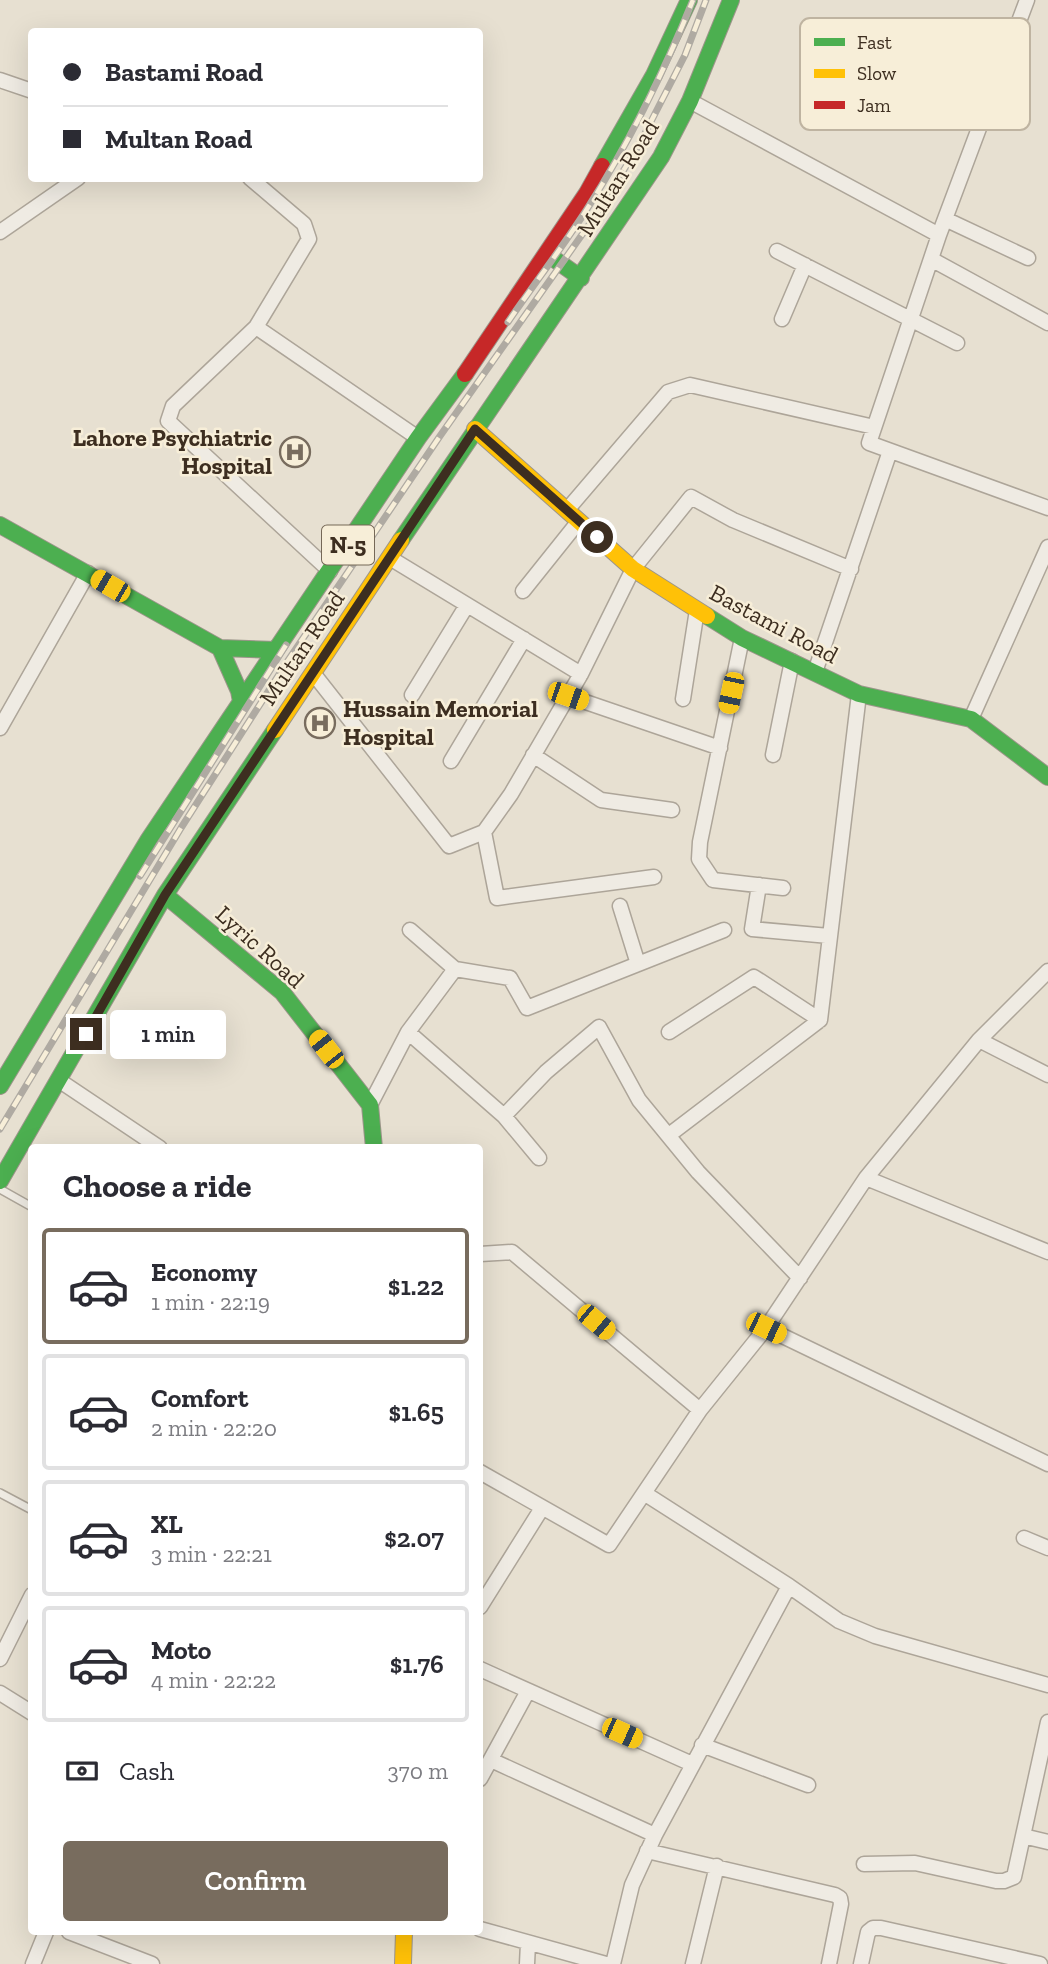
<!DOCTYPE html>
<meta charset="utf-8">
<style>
body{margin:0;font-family:"Zilla Slab",serif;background:#f2f2f3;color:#2b2b33;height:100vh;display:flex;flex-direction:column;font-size:26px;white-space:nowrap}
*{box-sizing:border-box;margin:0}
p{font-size:23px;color:#7c7c81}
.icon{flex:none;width:38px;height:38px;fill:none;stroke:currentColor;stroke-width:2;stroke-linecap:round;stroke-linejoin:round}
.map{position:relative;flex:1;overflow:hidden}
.side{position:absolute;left:28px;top:1144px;width:455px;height:791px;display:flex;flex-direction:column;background:#fff;border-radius:7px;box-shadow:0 7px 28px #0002}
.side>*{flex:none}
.banner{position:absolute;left:28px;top:28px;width:455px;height:154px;border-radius:7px;box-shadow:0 7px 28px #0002;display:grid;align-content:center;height:154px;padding:0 35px;background:#fff}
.end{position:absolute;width:32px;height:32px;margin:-16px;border:9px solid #3d2e20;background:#fff;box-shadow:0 0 0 4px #fff}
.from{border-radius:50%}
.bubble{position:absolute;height:49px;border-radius:7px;background:#fff;box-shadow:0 7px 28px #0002;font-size:23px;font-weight:600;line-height:49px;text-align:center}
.car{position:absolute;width:21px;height:42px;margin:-21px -10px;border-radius:9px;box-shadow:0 0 5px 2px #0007;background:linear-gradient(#f5c518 24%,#345 0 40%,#f5c518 0 76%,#345 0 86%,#f5c518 0)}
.banner b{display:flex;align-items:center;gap:24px;height:66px;font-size:26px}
.banner b+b{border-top:2px solid #e1e1e2}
.banner i{width:18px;height:18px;background:#2b2b33}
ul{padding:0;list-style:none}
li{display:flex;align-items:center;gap:21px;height:116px;margin:0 14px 10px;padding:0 21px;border:4px solid #e1e1e2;border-radius:7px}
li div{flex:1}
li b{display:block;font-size:26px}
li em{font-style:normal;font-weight:600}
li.active{border-color:#786c5e}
li>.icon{width:63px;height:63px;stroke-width:1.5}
h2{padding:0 35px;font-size:32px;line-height:84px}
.pay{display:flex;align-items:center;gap:18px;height:77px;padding:0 35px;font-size:26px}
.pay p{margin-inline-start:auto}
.button{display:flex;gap:14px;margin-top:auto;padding:14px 35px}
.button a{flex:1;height:80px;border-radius:7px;background:#786c5e;color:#fff;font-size:28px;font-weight:600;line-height:80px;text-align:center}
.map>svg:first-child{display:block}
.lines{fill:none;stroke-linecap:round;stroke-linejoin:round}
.lane-casing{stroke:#ada599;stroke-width:10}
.street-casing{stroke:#ada599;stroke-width:17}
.fast-casing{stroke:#9c958a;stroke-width:18}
.slow-casing{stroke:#9c958a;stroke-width:18}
.jam-casing{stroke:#9c958a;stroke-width:18}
.lane{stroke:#efebe3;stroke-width:7}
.street{stroke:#efebe3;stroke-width:14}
.fast{stroke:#4caf50;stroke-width:16}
.slow{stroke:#ffc107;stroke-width:16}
.jam{stroke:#c62828;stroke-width:16}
.rail-casing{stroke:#afaaa2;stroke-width:7}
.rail{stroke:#f7eed8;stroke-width:4.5;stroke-dasharray:13;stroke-linecap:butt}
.route{stroke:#3d2e20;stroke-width:9}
.labels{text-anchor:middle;stroke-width:5;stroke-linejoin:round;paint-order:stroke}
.shield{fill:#f7eed8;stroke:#756857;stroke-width:2}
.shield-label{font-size:23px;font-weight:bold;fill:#3d2e20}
.street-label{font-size:24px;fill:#3d2e20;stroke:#f7eed8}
.poi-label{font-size:24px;font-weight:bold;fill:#3d2e20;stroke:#f7eed8;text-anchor:end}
.key{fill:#f7eed8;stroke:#bfb4a1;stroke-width:2}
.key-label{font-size:19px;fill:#3d2e20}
</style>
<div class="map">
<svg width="1048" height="1964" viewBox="0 0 1048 1964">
<rect width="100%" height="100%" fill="#e7e0d1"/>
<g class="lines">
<g class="lane-casing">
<path id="lane" d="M0,1189L32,1207
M0,1493L32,1510"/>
</g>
<g class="street-casing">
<path id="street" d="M1027,0L939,235L869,443L1048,508
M0,80L32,91
M690,101L939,235
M250,178L304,224L309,239L256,327L418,438
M945,219L1028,258
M0,232L78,178
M777,251L957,343
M931,259L1048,323
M782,319L805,265
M256,327L173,406L168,421L330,571
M567,510L668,392L690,385L874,427
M390,558L581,674
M523,591L579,521
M742,638L700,842L699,859L713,880L783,888
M815,672L890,451
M313,673L449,846L484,832L511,794L581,674L633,569L691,497L733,520L851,569
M412,695L467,605
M568,696L720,748
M683,699L697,610
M971,719L1048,547
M0,728L88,573
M533,755L601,800L672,810
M773,755L792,661
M451,761L524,639
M484,832L497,898L654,877
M759,885L752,929L829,936
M620,906L638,964
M410,930L455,969L510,978L527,1008L724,930
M408,1032L504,1116L539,1158
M669,1032L754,977L820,1020
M979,1040L1048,1075
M60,1081L160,1148
M370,1105L408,1032L455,969
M504,1116L546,1072L599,1027L639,1100L698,1172L800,1278
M669,1135L820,1020L859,694
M866,1178L1048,1252
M480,1254L512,1252L700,1410
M766,1328L1048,1464
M480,1472L609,1545L700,1410L766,1328L866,1178L979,1040L1048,971
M644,1493L789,1586L839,1621L875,1636L1048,1685
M1024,1538L1048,1548
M480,1607L542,1508
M0,1659L32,1595
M480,1669L692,1764
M0,1693L32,1713
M702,1745L808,1785
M491,1760L655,1835
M480,1779L528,1691
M1023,1836L1048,1842
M647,1851L835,1895L840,1898L841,1904L829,1964
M864,1864L915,1863L996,1881H1004L1014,1877L1048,1722
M480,1929L606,1964
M69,1932L152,1964
M33,1964L46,1932
M527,1964L528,1943
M613,1964L632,1885L655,1835L789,1586
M693,1964L717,1866
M861,1964L868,1932L873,1928H881L1040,1964"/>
</g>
<g class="fast-casing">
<path id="fast" d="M602,166L654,75L689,0
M547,254L581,278
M0,525L220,648L276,650
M401,540L661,157L690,101L731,0
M707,616L742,638L859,694L971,719L1048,777
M220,648L239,691L241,702
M165,895L282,992L370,1105L374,1148
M0,1086L149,839L418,438L465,374
M0,1181L165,895L275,730"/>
</g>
<g class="slow-casing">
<path id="slow" d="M475,429L633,569L707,616
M275,730L401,540
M403,1964L404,1932"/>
</g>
<g class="jam-casing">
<path id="jam" d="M465,374L587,193L602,166"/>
</g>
<use href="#lane" class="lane"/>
<use href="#street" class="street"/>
<use href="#fast" class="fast"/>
<use href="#slow" class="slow"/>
<use href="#jam" class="jam"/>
<g class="rail-casing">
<path id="rail" d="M508,322C534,284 562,248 587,209C629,143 664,72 693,0
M140,876L286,645
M0,1129L181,828L287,662L440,436L598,212L639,145L685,55L706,0"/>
</g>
<use href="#rail" class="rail"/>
</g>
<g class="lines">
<path class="route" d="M86,1034L165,895L475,429L597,537"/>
</g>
<defs>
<g id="hospital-ring" transform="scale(1.575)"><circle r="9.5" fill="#f7eed8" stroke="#786c5e" stroke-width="1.5"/><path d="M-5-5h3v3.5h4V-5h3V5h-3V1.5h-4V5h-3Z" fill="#786c5e"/></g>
</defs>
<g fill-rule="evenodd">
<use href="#hospital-ring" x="295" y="452"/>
<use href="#hospital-ring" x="320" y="723"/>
</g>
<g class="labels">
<rect class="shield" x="322" y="525.5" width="52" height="39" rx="5"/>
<g class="shield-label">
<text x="348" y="553">N-5</text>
</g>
<g class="street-label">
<text transform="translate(618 178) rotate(-58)" y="8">Multan Road</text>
<text transform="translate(774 624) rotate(28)" y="8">Bastami Road</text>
<text transform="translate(302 648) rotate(-56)" y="8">Multan Road</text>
<text transform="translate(260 947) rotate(42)" y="8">Lyric Road</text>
</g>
<g class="poi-label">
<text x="272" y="446">Lahore Psychiatric<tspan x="272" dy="28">Hospital</tspan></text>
<text x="343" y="717" text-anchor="start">Hussain Memorial<tspan x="343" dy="28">Hospital</tspan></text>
</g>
</g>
<rect x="800" y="18" width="230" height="112" rx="10" class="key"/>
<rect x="814" y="38" width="31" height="8" fill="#4caf50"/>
<rect x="814" y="69" width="31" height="9" fill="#ffc107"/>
<rect x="814" y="101" width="31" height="8" fill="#c62828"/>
<g class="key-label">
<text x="857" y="49">Fast</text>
<text x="857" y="80">Slow</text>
<text x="857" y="112">Jam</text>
</g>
</svg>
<i class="end from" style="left:597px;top:537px"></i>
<i class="end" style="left:86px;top:1034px"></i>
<div class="bubble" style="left:110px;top:1010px;width:116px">1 min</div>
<i class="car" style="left:110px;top:586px;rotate:300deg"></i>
<i class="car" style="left:731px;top:693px;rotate:192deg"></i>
<i class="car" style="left:568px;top:696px;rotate:109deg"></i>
<i class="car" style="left:326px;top:1049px;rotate:322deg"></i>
<i class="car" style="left:596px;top:1322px;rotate:130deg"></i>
<i class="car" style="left:766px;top:1328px;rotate:116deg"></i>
<i class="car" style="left:622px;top:1733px;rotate:114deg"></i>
<div class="banner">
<b><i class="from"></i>Bastami Road</b>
<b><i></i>Multan Road</b>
</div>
<section class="side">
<h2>Choose a ride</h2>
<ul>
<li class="active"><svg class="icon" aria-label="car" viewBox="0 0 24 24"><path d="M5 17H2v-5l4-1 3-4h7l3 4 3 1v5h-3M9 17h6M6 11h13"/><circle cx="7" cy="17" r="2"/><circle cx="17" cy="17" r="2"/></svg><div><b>Economy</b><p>1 min · 22:19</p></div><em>$1.22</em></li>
<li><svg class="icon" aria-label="car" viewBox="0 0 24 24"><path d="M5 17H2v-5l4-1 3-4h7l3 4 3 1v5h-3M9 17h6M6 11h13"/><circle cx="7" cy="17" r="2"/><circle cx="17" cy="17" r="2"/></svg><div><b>Comfort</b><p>2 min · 22:20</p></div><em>$1.65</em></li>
<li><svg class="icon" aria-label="car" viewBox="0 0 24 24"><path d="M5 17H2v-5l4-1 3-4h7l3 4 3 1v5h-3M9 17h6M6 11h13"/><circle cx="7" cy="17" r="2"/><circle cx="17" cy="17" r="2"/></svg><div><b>XL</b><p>3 min · 22:21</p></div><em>$2.07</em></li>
<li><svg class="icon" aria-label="car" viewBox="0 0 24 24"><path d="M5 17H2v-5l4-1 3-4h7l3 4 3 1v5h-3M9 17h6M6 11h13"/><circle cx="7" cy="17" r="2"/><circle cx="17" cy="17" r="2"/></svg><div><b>Moto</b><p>4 min · 22:22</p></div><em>$1.76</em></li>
</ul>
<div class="pay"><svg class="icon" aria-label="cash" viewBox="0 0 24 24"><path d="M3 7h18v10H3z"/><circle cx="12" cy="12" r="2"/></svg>Cash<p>370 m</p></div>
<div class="button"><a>Confirm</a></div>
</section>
</div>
